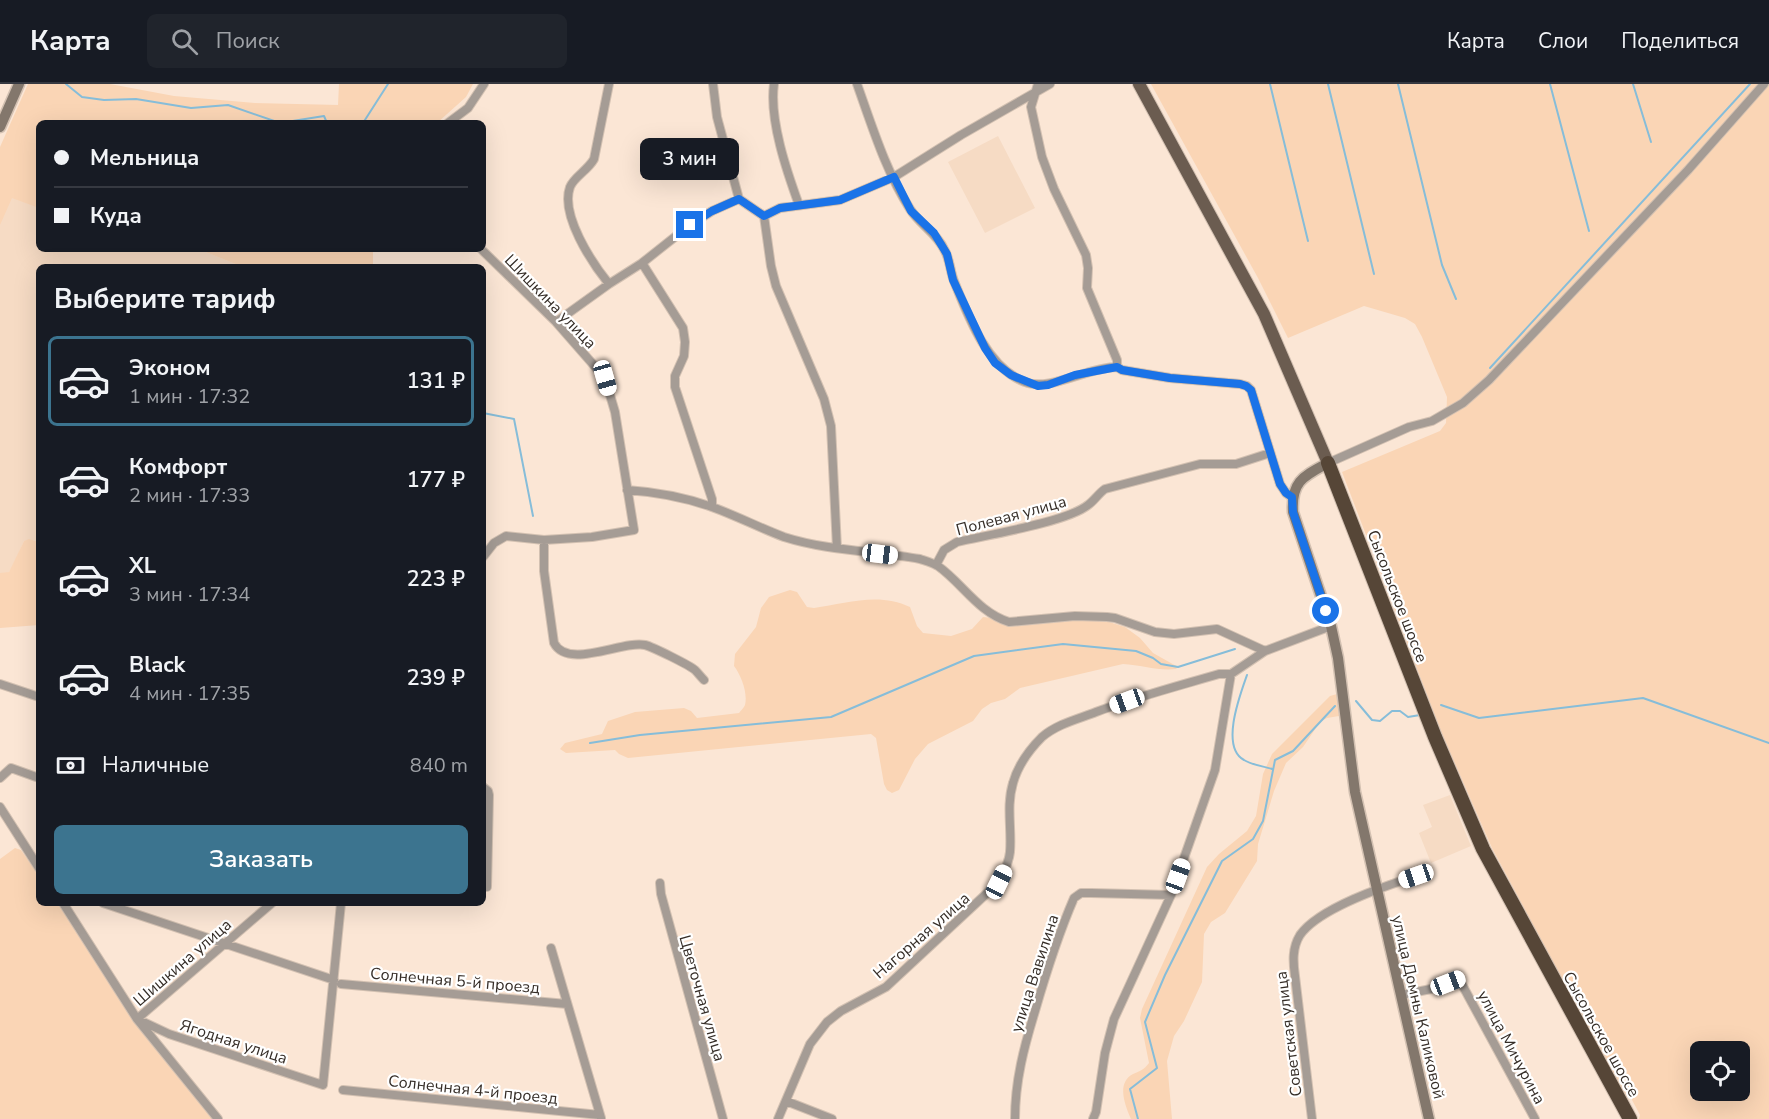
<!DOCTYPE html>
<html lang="ru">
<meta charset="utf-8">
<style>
body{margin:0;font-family:"Nunito Sans",sans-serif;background:#20242c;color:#f1f3f6;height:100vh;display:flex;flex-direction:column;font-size:22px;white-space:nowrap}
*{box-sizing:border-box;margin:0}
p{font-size:20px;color:#9ea1a6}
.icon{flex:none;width:33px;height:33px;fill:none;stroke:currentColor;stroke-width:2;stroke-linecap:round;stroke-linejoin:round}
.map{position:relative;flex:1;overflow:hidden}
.panel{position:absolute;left:36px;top:180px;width:450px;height:642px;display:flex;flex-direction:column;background:#171b24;border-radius:9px;box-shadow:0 6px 24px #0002}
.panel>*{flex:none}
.top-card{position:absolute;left:36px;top:36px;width:450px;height:132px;border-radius:9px;box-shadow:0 6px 24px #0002;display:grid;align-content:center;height:132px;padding:0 18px;background:#171b24}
.buttons{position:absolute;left:1690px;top:957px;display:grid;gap:12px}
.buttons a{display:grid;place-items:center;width:60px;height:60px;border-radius:9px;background:#171b24;box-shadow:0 6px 24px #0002;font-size:30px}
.end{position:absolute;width:27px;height:27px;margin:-14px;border:8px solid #1a73e8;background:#fff;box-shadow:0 0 0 3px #fff}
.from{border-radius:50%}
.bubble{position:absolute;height:42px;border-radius:9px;background:#171b24;box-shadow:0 6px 24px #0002;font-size:20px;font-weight:600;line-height:42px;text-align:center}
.car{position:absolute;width:18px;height:36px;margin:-18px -9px;border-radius:8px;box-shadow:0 0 4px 2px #0007;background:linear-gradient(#fff 24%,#345 0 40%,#fff 0 76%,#345 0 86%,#fff 0)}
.top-card b{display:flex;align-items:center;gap:21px;height:57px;font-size:22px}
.top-card b+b{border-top:2px solid #363941}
.top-card i{width:15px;height:15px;background:#f1f3f6}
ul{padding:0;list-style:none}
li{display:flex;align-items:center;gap:18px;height:90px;margin:0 12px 9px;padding:0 6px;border:3px solid transparent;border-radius:9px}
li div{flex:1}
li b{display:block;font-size:22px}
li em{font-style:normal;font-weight:600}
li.selected{border-color:#3c748f}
li>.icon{width:54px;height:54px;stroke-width:1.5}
h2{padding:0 18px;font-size:27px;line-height:72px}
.pay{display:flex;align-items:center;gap:15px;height:66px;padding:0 18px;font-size:22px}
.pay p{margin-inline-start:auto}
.action{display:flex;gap:12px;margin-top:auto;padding:12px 18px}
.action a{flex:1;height:69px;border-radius:9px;background:#3c748f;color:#fff;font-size:24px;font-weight:600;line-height:69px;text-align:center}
header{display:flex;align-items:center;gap:36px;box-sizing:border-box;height:84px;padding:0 30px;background:#171b24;border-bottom:2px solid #363941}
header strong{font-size:28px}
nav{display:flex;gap:33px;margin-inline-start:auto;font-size:21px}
.search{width:420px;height:54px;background:#20242c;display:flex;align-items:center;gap:15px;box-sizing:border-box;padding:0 21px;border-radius:9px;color:#9ea1a6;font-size:22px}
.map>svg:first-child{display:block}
.built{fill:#f6dbc4}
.green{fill:#fad5b5;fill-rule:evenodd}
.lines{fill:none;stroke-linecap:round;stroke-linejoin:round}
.stream{stroke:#86bdd9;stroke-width:2}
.street-casing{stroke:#d3c1b2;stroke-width:10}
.secondary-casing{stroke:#d3c1b2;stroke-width:13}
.primary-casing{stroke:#d3c1b2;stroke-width:14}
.highway-casing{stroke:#d3c1b2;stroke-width:16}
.street{stroke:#a59c95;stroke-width:8}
.secondary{stroke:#83776c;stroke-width:10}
.primary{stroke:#6b5c50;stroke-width:12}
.highway{stroke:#564637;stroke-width:14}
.route{stroke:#1a73e8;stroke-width:8}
.labels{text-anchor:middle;stroke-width:4.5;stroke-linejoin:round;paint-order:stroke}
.street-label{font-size:16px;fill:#352d27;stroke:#fff}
</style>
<header>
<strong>Карта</strong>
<div class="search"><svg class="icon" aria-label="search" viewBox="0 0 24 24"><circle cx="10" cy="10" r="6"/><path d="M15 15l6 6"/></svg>Поиск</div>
<nav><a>Карта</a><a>Слои</a><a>Поделиться</a></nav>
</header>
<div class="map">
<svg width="1769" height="1035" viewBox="0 0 1769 1035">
<rect width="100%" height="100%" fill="#fbe6d5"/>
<path class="built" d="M998,52L1035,124L985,149L948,78Z
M0,87L39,101V165H198L243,183H39V458L32,456L24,457L12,484L9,488L5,490L0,489Z
M1450,711L1471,762L1431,779L1419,749L1432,743L1423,721Z"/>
<path class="green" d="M28,0H110L174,12L255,19L338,21L339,0H473L466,13L437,39H39V124L12,114L0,141V63Z
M1151,0H1769V1035H1639L1640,1031L1631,1014L1624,1011L1492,764L1442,650L1342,388L1440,347L1446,339L1447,313L1422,253L1415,240L1405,234L1364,222L1288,254L1258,194ZM1701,968H1740V1006H1701Z
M198,165H373V183H243Z
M29,455L39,458V541L0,544V489L9,488L24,457Z
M790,506L797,508L807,523L814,524C846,519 880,508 910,523L917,542L923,549L951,552L972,545L983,533L992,534L1004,541L1038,540L1083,535L1106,537L1125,543L1140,554L1153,569L1178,583L1176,585C1158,587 1141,581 1123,580L1020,604L1005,615L991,619L982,625L973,637L928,660L915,675L899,706L892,709L887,706L884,700L876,654L871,650L628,674L619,670L615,666L566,669L560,665L565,659L602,650L608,637L635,628L684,624L691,627L697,634L739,629C741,626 744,624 745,621C748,609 741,591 734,582L735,570L756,543L761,524L769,513Z
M1337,610L1339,632L1327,634L1320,638L1303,663L1286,679L1274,707L1258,760L1257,777L1225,829L1211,838L1204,850L1202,898L1184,937L1174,952L1167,977L1172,1035H1131C1125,1021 1116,999 1133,990C1140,987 1144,986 1149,979L1140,934L1142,925L1207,783L1219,770L1247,747L1256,732L1263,690L1272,670L1330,612Z
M15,764L21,766L39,792V819H57L136,936L217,1035H0V775Z"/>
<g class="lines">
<path class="stream" d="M66,0L82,13L104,16L136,15L191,24L228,21L280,39L324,32L327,39
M1270,0L1308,157
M1328,0L1374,190
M1398,0L1442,181L1456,215
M1550,0L1589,147
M1633,0L1651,58
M363,39L388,0
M1490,284L1750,0
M483,329L514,335L533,432
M1247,591C1240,611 1220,663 1244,676C1252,681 1263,682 1272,685
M1356,617L1372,636L1380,637L1392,627H1400L1408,633L1420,631
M1441,621L1479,634L1643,614L1769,659
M590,659L640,651L831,633L974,572L1063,560L1136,567L1153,574L1161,580L1178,583L1235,565
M1138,1035L1130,1005L1157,984L1145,938L1165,891L1222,777L1253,755L1263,737L1275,676L1293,667L1335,622"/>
<g class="street-casing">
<path id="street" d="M609,0L594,75C588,86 574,93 570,103C560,131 592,179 609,200
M713,0L717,33L739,115
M774,0C769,36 787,88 799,121
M857,0C872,42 886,88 910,125C920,141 937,149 945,167C950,176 950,187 954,197C968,232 987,284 1025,298C1049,308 1088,283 1117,283L1122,286L1170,294L1240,300L1247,302L1251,306L1280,400L1286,409L1292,413
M1038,0L1031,23L1042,73L1054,105L1086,171L1088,184L1087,204L1117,276V283
M448,39L468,24L484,0
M764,132L771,182L776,202L824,315L831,342L837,464
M764,132L780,124L840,116L894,93L961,51L1050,0
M481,165L556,238L605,294L615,328L634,446L592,453L544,456L506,452L494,459L483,473
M642,179L683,244L685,258L684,272L675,292V303L712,415V423
M556,238L609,200L642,179L690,141L712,127L739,115L764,132
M1328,379L1409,343L1432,337L1463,319L1489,296L1688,86L1764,0
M627,406C657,408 684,413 712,423C737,432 760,444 784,453C828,467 875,467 920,475C926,477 933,479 938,482C963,500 978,528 1009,538L1075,532L1107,533L1115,534L1155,548L1174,550L1217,545L1265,567
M544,456V487L554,559C568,586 623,556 645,561C653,563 689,581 695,586C698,589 701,593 704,596
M936,481L944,466L957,458C987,451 1067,438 1088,421C1094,417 1098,410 1105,405L1200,380H1236L1270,369
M0,600L39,613
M0,694L11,684L39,694
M483,703L488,707L489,711L487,803
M0,723L39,784
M660,799L661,810L723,1035
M63,819L137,935L218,1035
M103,819L334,896
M272,819L137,935L169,950L323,1001L341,819
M551,864L601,1034
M341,900L567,920
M1401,911L1436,904L1459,895L1535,1035
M343,1006L600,1031
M786,1017L832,1035
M778,1035L810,960L827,938L841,927L886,903L999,798C1004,788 1009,779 1010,768C1012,745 1006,722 1013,699C1018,681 1029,666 1042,653C1057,640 1078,635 1096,628C1136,613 1178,602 1219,590H1231L1265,567L1331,542
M1015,1035C1015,997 1024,963 1035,927C1046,889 1058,851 1074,814L1081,809H1091L1171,811
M1093,1035L1096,1028L1105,969L1114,935L1171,811L1215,686L1231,590
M1312,1035L1295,892C1293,878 1292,864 1300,851C1319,824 1385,802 1416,792"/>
</g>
<g class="secondary-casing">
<path id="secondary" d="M0,43L19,0
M1328,379C1304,392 1291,397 1293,428L1331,542L1338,574L1355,708L1429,1035"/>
</g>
<g class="primary-casing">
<path id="primary" d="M1139,0L1264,230L1328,379"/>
</g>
<g class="highway-casing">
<path id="highway" d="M1328,379L1435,653L1483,765L1630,1035"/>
</g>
<use href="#street" class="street"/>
<use href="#secondary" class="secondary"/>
<use href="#primary" class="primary"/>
<use href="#highway" class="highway"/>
</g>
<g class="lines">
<path class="route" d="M690,141L712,127L739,115L764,132L780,124L840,116L894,93L911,127L934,149L947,170L953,196L985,264L995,279L1011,291L1038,302L1048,301L1075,291L1117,283L1122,286L1170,294L1240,300L1246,302L1251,306L1280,400L1286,409L1292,413L1293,428L1326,527"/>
</g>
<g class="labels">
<g class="street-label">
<text transform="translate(551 217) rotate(46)" y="6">Шишкина улица</text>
<text transform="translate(1011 431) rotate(-15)" y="6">Полевая улица</text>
<text transform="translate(1398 512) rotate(69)" y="6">Сысольское шоссе</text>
<text transform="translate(921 851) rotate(-41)" y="6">Нагорная улица</text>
<text transform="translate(182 878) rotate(-41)" y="6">Шишкина улица</text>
<text transform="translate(1034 889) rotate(-72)" y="6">улица Вавилина</text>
<text transform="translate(455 896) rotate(5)" y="6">Солнечная 5-й проезд</text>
<text transform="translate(703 914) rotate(74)" y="6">Цветочная улица</text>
<text transform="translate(1419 923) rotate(77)" y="6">улица Домны Каликовой</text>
<text transform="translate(1288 950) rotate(-97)" y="6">Советская улица</text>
<text transform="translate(1602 950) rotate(61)" y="6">Сысольское шоссе</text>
<text transform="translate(234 957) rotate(18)" y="6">Ягодная улица</text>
<text transform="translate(1512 963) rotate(62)" y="6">улица Мичурина</text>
<text transform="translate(473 1005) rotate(6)" y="6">Солнечная 4-й проезд</text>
</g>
</g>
</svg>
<div class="buttons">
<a><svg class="icon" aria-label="locate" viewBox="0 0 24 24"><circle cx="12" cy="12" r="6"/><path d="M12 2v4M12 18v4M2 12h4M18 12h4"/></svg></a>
</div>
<i class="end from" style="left:1326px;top:527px"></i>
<i class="end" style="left:690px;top:141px"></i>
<div class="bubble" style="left:640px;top:54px;width:99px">3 мин</div>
<i class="car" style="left:605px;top:294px;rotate:164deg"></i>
<i class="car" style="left:880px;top:470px;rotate:97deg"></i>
<i class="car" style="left:1127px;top:617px;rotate:250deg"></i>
<i class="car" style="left:1178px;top:792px;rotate:20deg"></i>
<i class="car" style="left:1416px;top:792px;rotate:251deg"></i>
<i class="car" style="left:999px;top:798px;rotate:26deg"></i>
<i class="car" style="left:1448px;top:899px;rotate:69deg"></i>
<div class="top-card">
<b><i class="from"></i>Мельница</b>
<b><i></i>Куда</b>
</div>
<section class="panel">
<h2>Выберите тариф</h2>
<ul>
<li class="selected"><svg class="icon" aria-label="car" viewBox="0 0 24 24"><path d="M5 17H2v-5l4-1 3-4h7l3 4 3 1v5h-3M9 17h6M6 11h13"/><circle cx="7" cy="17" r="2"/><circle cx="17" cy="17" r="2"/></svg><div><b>Эконом</b><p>1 мин · 17:32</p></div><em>131 ₽</em></li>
<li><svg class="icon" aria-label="car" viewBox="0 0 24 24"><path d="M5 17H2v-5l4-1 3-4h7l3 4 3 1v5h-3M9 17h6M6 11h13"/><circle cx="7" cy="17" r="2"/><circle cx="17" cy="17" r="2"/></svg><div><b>Комфорт</b><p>2 мин · 17:33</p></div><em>177 ₽</em></li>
<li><svg class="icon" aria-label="car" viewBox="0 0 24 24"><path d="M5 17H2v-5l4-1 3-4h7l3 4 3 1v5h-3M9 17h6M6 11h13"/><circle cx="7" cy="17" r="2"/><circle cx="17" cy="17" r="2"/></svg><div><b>XL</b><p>3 мин · 17:34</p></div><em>223 ₽</em></li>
<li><svg class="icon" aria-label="car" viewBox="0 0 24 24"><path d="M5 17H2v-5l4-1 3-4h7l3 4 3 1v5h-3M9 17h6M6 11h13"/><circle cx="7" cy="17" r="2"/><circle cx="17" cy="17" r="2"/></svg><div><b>Black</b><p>4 мин · 17:35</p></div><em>239 ₽</em></li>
</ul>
<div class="pay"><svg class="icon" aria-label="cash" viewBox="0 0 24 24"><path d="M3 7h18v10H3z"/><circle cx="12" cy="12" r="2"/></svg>Наличные<p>840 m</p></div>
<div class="action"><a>Заказать</a></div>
</section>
</div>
